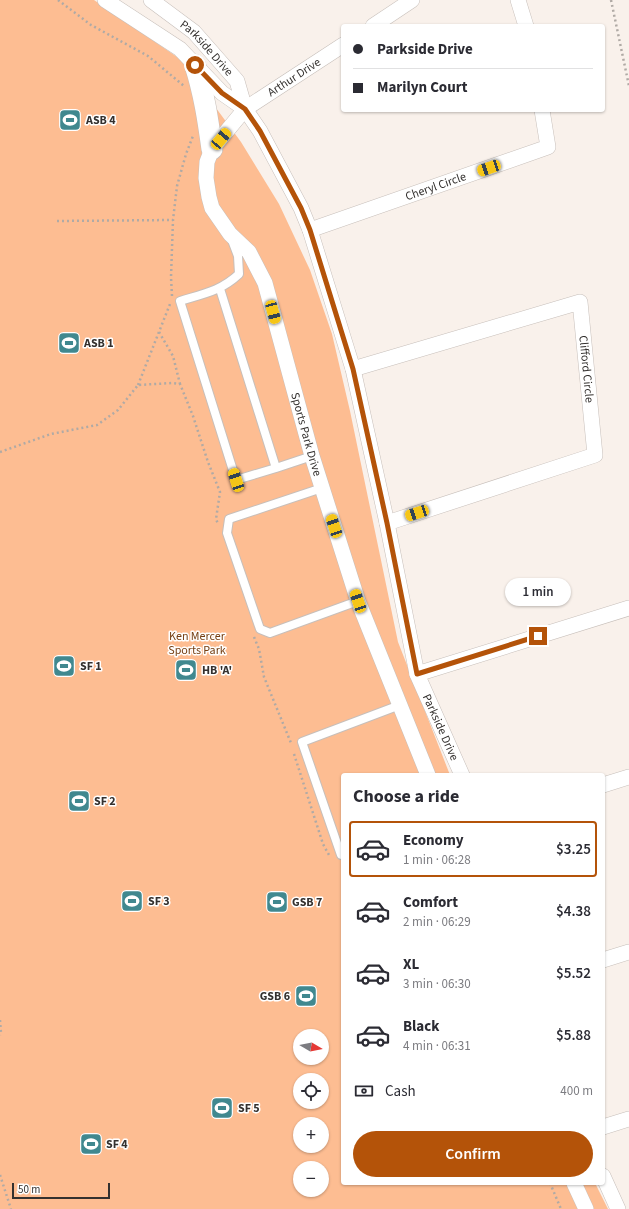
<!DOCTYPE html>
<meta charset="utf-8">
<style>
body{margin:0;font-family:"Source Sans 3",sans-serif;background:#f2f2f3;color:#2b2b33;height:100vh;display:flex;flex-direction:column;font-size:15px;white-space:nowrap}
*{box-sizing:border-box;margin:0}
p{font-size:13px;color:#7c7c81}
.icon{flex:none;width:22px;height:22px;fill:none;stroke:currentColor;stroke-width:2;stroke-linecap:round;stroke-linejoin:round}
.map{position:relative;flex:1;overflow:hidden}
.sheet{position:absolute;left:341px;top:773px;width:264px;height:412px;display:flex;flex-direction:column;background:#fff;border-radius:4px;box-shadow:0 1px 3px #0004}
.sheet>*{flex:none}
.hud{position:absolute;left:341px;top:24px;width:264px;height:88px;border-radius:4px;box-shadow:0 1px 3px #0004;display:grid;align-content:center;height:88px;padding:0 12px;background:#fff}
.needle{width:26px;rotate:100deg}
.buttons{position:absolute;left:293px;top:1029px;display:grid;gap:8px}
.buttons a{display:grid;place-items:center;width:36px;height:36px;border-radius:50%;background:#fff;box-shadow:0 1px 3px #0004;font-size:20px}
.scale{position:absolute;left:12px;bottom:10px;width:98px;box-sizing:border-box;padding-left:4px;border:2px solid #34312f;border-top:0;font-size:11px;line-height:14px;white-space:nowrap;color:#34312f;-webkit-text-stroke:3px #fff;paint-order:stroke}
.end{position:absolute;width:18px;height:18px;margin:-9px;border:5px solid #b45309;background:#fff;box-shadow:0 0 0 2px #fff}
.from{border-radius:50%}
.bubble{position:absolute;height:28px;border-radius:14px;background:#fff;box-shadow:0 1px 3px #0004;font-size:13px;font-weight:600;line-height:28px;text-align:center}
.car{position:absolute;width:12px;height:24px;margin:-12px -6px;border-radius:5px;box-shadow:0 0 3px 1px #0007;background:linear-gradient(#f5c518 24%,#345 0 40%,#f5c518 0 76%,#345 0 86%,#f5c518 0)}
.hud b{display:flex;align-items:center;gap:14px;height:38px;font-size:15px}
.hud b+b{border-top:1px solid #e1e1e2}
.hud i{width:10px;height:10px;background:#2b2b33}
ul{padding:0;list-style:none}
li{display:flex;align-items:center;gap:12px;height:56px;margin:0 8px 6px;padding:0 4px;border:2px solid transparent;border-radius:4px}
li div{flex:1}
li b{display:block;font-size:15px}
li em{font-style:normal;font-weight:600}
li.current{border-color:#b45309}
li>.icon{width:36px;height:36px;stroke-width:1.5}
h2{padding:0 12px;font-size:18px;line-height:48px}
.pay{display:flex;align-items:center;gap:10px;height:44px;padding:0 12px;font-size:15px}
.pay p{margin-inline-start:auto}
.cta{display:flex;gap:8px;margin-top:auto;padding:8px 12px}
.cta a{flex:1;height:46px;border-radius:24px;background:#b45309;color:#fff;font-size:16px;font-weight:600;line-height:46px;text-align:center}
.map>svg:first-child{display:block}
.green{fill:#fdbd92;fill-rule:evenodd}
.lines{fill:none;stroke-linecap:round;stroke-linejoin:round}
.lane-casing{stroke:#c7bfba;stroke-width:10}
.street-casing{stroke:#c7bfba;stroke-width:16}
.secondary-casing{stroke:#c7bfba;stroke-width:22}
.path{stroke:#b0aaa5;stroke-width:2.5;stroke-dasharray:2 3;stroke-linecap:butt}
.lane{stroke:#fff;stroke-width:8}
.street{stroke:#fff;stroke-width:15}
.secondary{stroke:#fff;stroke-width:21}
.route{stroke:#b45309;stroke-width:5}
.labels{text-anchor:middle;stroke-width:3;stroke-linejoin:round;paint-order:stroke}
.street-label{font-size:12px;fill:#34312f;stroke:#fff}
.poi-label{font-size:12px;font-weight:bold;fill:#34312f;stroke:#fff;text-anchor:start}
.park-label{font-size:12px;fill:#764014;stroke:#fff}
</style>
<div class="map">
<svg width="629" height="1209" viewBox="0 0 629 1209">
<rect width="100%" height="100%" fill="#f9f1eb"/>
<path class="green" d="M0,0H94L180,59L241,142L279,204L310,270L332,334L350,411L398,642L450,775H343V1183H595L608,1209H0ZM300,1036H322V1058H300ZM300,1080H322V1102H300ZM300,1124H322V1146H300ZM300,1168H322V1190H300Z"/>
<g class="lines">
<g class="lane-casing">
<path id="lane" d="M220,289L276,468L236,480L180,301C203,294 221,291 239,274L238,256L232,240
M276,468L312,456
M322,488L229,519L227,533L260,629L270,633L358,601
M343,855H341L302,742L400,705"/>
</g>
<g class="street-casing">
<g id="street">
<path d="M105,0L180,49L222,93L245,109"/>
<path id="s1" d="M151,0L194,32L237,81L245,109L260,131L301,208L310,230L353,369L387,523L417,674L462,775"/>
<path d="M518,0L526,26"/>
<path d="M373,26L412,0"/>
<path id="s2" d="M343,45L245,109L212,149L207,162L206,178L209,197L212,208L230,234L249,252L265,283L312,456L358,601L428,775"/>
<path id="s3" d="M310,230L548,147L542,110"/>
<path id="s4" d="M353,369L580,302L595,455L387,523"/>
<path d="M417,674L629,608"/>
<path d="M603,785L629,777"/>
<path d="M603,960L629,952"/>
<path d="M603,1127L629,1119"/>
<path d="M603,1176L618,1209"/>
<path d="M574,1183L586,1209"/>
</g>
</g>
<g class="secondary-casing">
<path id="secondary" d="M195,65C204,93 208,120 212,149"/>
</g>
<path class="path" d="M58,0L91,25L148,56L184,86
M611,0L629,86
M57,221L173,220
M172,296L171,277L173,220L177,186L186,154L193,136
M159,332L173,356L180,384
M138,385L170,304
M0,452L51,434L97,425L118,410L138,385L172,383L180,384L193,416L208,462L220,492L216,519L218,524
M254,637L259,649L264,677L291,743
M294,754L323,844L329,855
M0,1020L1,1033L0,1035
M0,1175L11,1209
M550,1183L561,1209"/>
<use href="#lane" class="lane"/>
<use href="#street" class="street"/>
<use href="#secondary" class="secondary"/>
</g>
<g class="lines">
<path class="route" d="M195,65L222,93L245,109L260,131L301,208L310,230L353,369L387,523L417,674L538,636"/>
</g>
<defs>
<g id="stadium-square" transform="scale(1.15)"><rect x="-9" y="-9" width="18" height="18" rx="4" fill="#40888f" stroke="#fff"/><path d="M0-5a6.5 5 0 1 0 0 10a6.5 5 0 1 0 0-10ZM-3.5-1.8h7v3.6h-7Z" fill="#fff"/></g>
</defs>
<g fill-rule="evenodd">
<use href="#stadium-square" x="70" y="120"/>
<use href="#stadium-square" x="69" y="343"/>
<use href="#stadium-square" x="64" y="666"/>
<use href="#stadium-square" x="186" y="670"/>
<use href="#stadium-square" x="79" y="801"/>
<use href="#stadium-square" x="132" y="901"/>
<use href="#stadium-square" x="277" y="902"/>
<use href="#stadium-square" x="306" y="996"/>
<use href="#stadium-square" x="222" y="1108"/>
<use href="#stadium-square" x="91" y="1144"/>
</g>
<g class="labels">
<g class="street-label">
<text dy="4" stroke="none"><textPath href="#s1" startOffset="74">Parkside Drive</textPath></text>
<text transform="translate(294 77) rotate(-33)" y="4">Arthur Drive</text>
<text dy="4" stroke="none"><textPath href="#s3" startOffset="133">Cheryl Circle</textPath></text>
<text dy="4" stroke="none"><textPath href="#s4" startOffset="304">Clifford Circle</textPath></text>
<text dy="4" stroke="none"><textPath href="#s2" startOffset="479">Sports Park Drive</textPath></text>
<text dy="4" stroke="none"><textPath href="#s1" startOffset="801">Parkside Drive</textPath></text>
</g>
<g class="poi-label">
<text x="86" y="124">ASB 4</text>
<text x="84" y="347">ASB 1</text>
<text x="80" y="670">SF 1</text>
<text x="202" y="674">HB 'A'</text>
<text x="94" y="805">SF 2</text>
<text x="148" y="905">SF 3</text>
<text x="292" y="906">GSB 7</text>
<text x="290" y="1000" text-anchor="end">GSB 6</text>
<text x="238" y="1112">SF 5</text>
<text x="106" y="1148">SF 4</text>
</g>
<g class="park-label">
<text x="197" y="640">Ken Mercer<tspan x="197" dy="14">Sports Park</tspan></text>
</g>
</g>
</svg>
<div class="buttons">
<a><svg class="needle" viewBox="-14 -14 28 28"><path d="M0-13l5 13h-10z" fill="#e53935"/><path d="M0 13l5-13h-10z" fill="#7c7c81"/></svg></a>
<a><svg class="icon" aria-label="locate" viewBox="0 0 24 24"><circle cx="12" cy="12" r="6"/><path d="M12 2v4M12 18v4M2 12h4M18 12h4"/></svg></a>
<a>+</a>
<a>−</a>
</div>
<div class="scale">50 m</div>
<i class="end from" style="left:195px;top:65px"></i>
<i class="end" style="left:538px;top:636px"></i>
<div class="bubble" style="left:505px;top:578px;width:66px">1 min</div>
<i class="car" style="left:221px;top:139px;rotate:40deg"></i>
<i class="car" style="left:489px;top:168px;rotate:251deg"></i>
<i class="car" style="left:273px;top:312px;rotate:165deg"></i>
<i class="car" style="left:236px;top:480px;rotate:342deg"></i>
<i class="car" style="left:417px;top:513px;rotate:252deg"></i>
<i class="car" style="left:334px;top:526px;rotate:342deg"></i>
<i class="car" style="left:358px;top:601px;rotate:341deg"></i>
<div class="hud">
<b><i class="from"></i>Parkside Drive</b>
<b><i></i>Marilyn Court</b>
</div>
<section class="sheet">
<h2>Choose a ride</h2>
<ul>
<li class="current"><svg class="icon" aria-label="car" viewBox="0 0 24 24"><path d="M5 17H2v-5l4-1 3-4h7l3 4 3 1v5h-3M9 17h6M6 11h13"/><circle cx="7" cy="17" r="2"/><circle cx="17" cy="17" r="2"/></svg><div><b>Economy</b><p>1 min · 06:28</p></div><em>$3.25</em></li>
<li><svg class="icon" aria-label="car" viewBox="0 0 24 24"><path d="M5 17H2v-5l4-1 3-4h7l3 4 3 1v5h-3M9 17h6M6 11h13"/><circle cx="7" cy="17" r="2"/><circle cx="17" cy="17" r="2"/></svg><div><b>Comfort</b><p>2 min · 06:29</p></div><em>$4.38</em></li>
<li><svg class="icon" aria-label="car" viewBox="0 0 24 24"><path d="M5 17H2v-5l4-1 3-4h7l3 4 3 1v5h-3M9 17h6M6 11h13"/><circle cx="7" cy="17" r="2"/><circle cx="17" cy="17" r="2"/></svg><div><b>XL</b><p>3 min · 06:30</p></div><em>$5.52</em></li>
<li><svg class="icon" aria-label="car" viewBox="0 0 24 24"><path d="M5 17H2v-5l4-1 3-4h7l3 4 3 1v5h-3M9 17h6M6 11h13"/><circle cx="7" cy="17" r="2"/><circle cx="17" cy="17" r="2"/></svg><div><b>Black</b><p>4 min · 06:31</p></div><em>$5.88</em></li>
</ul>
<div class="pay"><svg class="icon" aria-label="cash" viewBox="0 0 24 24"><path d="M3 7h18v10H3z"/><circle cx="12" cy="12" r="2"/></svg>Cash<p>400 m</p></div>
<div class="cta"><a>Confirm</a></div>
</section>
</div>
